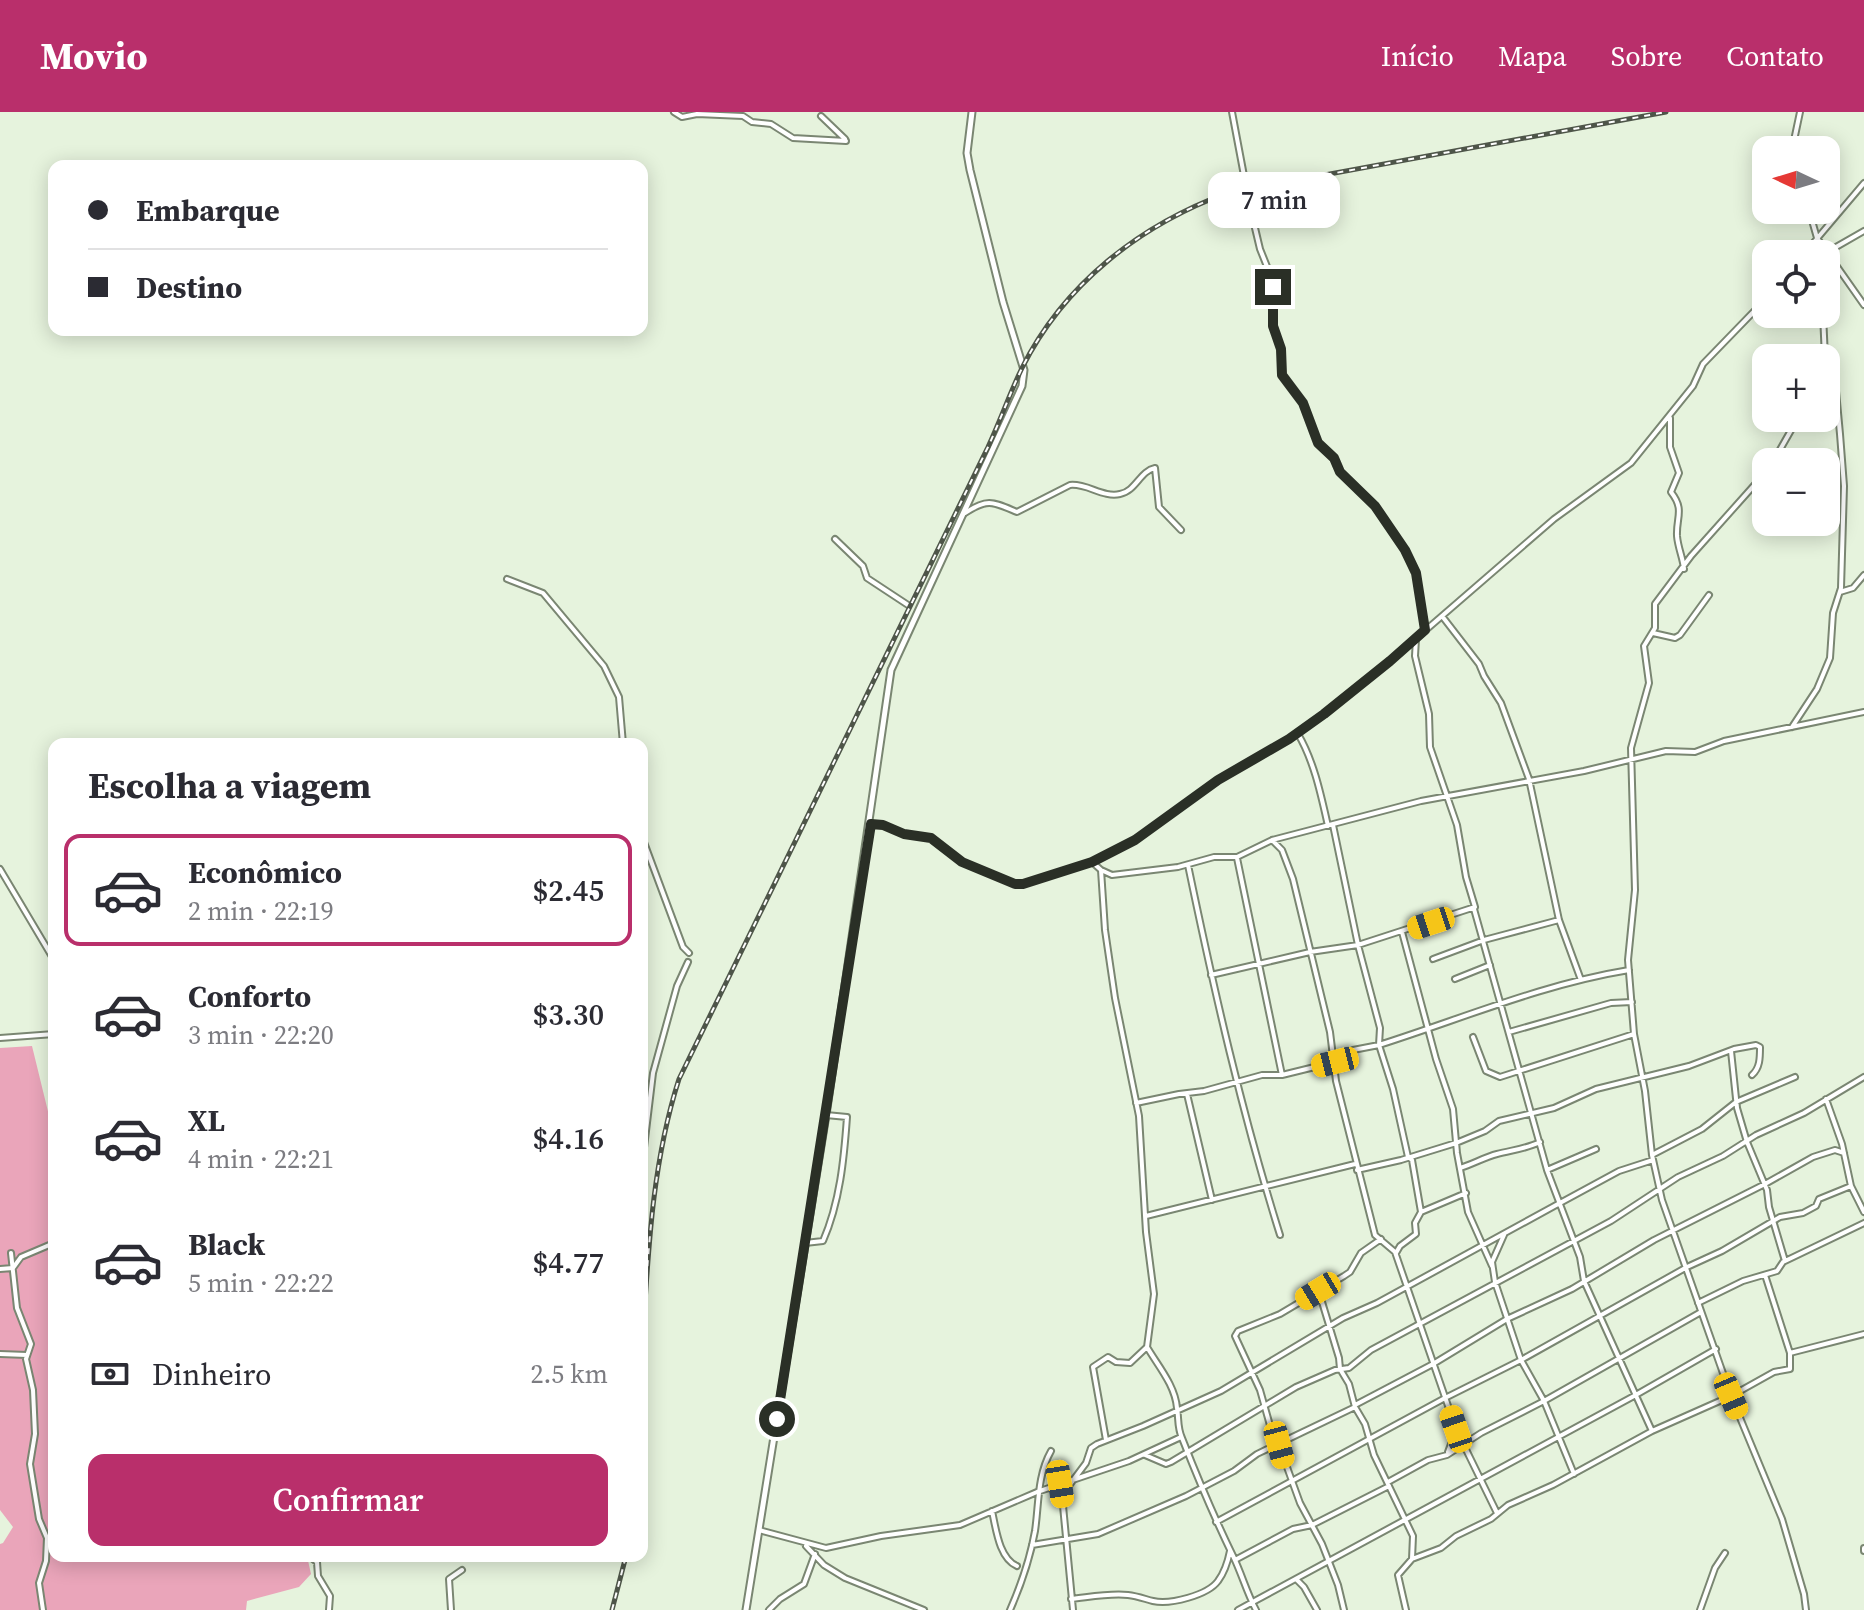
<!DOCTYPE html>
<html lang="pt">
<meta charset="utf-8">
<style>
body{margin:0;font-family:"Source Serif 4",serif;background:#f7f7f7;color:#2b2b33;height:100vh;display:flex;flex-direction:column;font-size:30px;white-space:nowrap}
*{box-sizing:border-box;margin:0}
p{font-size:26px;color:#7c7c81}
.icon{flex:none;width:44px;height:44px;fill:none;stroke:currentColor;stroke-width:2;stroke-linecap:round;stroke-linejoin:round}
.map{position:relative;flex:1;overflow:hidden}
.details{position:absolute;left:48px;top:626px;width:600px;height:824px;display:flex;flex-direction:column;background:#fff;border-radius:16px;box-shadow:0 4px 20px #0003}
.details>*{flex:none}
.banner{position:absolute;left:48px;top:48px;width:600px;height:176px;border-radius:16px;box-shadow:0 4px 20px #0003;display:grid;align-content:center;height:176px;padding:0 40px;background:#fff}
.needle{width:52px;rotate:274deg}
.controls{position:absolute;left:1752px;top:24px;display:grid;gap:16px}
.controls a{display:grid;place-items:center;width:88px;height:88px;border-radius:16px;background:#fff;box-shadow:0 4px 20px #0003;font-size:40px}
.end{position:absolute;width:36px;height:36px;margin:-18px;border:10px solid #2a2f26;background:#fff;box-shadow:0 0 0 4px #fff}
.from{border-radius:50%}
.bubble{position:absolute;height:56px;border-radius:16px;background:#fff;box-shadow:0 4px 20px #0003;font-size:26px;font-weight:600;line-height:56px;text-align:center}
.car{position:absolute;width:24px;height:48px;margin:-24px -12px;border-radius:10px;box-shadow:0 0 6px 2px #0007;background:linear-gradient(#f5c518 24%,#345 0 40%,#f5c518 0 76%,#345 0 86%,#f5c518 0)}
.banner b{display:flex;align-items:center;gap:28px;height:76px;font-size:30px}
.banner b+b{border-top:2px solid #e1e1e2}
.banner i{width:20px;height:20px;background:#2b2b33}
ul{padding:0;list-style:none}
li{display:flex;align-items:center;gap:24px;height:112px;margin:0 16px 12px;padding:0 24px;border:4px solid transparent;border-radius:16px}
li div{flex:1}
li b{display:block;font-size:30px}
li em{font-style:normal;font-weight:600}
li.current{border-color:#b92f6b}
li>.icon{width:72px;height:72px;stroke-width:1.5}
h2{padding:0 40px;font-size:36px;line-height:96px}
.pay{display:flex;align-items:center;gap:20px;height:88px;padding:0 40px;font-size:30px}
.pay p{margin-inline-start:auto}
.action{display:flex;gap:16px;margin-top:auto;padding:16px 40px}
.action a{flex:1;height:92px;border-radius:16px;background:#b92f6b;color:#fff;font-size:32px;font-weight:600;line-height:92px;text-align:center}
header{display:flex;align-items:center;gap:48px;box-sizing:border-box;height:112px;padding:0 40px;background:#b92f6b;color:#fff}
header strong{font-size:38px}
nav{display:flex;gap:44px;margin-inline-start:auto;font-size:28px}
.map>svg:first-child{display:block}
.green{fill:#eaa5ba}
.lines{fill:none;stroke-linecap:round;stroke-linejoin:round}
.street-casing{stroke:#7a8672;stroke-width:8}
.secondary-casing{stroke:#7a8672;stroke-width:9}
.street{stroke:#fff;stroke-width:4}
.secondary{stroke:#fff;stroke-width:5}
.rail-casing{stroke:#4e5549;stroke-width:5}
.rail{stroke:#fff;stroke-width:2;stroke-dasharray:6;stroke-linecap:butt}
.route{stroke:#2a2f26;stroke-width:10}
</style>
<header>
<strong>Movio</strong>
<nav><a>Início</a><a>Mapa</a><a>Sobre</a><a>Contato</a></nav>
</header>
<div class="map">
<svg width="1864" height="1498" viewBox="0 0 1864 1498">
<rect width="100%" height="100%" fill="#e6f3dd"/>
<path class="green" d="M32,934L54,1024V1444H307L311,1462L299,1475L247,1489L246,1498H0V1432L3,1431L13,1415L0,1398V936Z"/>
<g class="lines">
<g class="street-casing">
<path id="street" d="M674,0L682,5L697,2L743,4L752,10L771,12L793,26L846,29
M1232,0L1245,69
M821,4L845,27
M1792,38L1800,0
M1246,78L1260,137L1272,167L1273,214L1281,237L1282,263L1303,291L1318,331L1334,346L1340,360L1375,394L1405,438L1416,461L1425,518
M1809,98L1817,126L1864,193
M1804,142L1864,71
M1826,146L1836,135L1864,119
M1823,202L1825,246
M1670,306V335L1679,361L1671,380C1685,398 1676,405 1677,424C1678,436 1683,446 1684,457
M1773,350L1798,306
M1766,360L1691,444L1655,492V516L1644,534L1649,571L1631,636L1635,778L1628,848L1634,922L1645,979L1652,1043L1662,1088L1731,1284L1782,1407L1804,1482L1806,1498
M965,401C988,386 993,390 1017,400L1070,373C1087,371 1103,386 1120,382C1136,379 1140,359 1155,356L1159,395L1181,418
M835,427L863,454L867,466L908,493
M507,467L543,481L604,554L619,585L623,632
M1840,480L1853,476L1864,463
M1442,504L1479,552L1484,564L1501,591L1529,667L1559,808L1581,868
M1653,521L1675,526L1680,523L1709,483
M1792,615L1817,577L1830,546L1833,501L1841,476L1844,374L1840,322L1836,279L1826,257
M1298,622C1314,649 1321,683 1328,714
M871,712L883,713L904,722L931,726L962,750L1015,772H1023L1092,750L1135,728L1218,668L1289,627L1324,602L1390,549L1554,407L1631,351L1693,274L1703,252L1766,187
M642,725L683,835L689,841
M1272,728L1282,738L1293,767L1330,920L1336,969L1375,1123L1395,1140L1456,1317L1497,1401
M1237,746L1282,963
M1092,750L1101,758L1112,763L1178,755L1214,745H1237L1272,728L1421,689L1584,659L1666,639L1695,640L1724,629L1864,600
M1188,753C1214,878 1242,1002 1280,1123
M0,757L54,848
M1101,758L1105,818L1115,886L1139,1004L1146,1120L1154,1182L1147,1235C1158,1254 1175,1273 1177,1296C1179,1307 1177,1315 1182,1326C1198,1367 1215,1407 1234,1446C1242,1463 1247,1481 1256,1498
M1474,797L1547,1058L1580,1145L1584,1169L1652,1319
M1402,820L1436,947L1453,997L1457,1041L1468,1100L1492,1154
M1433,847L1484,828L1559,808
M1211,863L1310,840L1358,833L1475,795L1466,765L1457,713L1430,635L1429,602L1415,544L1416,527
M1455,867L1490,853
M1509,920L1611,891L1632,890
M1473,925L1486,959L1500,965L1634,922
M0,926L54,922
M1731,939L1737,996L1747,1030L1767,1078L1769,1095L1785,1149
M1187,982L1212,1088
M1826,987L1842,1032L1851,1074L1864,1100
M1136,991L1179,982L1204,979L1262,963H1282L1335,950L1353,938L1379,933L1380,916L1358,833L1333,713
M1652,1043L1702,1017L1736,990L1795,965
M642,1052L653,961L677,874L688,850
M1460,1056C1473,1052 1485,1045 1497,1042C1512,1038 1526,1037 1540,1030
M1357,1058L1401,1048L1456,1031L1485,1019L1499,1009L1554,996L1596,977L1689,954L1734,937L1756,933L1760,935C1760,946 1760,956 1752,963
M1547,1058L1596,1037
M1560,1091L1619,1059L1653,1048
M1421,1100L1412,1048L1408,1045L1393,977L1379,933C1461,907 1543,872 1629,858
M1146,1104L1355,1052
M1504,1123L1492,1150L1495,1170L1521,1248L1544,1289L1574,1362
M805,1131L823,1129C840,1090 844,1047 847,1005L826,1003
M11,1141L17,1196L31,1232L26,1247L33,1278L35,1322L30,1352L39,1407L47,1426L46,1449L39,1471L43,1498
M1396,1141L1400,1134L1416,1122L1415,1111L1421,1100L1466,1081
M0,1157L13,1156L21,1145L54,1131
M1319,1180L1339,1246L1340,1257L1349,1272L1355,1295L1365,1312L1374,1343L1413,1424L1412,1447L1398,1463L1406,1498
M1698,1191L1743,1169L1777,1159L1783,1150L1864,1111
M1790,1241L1864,1222
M0,1242L27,1243
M1355,1293L1433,1252L1507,1207L1572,1177L1654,1128L1765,1072L1813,1045L1835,1038L1844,1041
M1106,1328L1093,1255L1108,1245L1116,1250L1130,1251L1147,1235
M1448,1340L1456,1319
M1145,1343L1166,1352L1171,1350L1296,1275L1335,1258L1349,1256L1371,1238L1611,1109L1678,1065L1723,1044L1756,1023L1804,1001L1864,965
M1388,1370L1428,1348L1447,1343L1481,1321L1544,1289L1701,1200
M1061,1373L1073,1498
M1063,1390L1068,1375L1086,1351L1091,1336L1097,1332L1143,1314L1221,1279L1343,1206L1377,1191L1558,1092
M992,1399C996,1417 999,1446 1017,1454
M1216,1410L1445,1286L1521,1248L1687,1155L1722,1139L1780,1105L1803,1101L1816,1094L1819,1087L1851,1074
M759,1418L826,1436L881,1424L960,1413L1037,1380L1129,1349L1181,1325
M1032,1433L1098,1422L1186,1384L1234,1359L1257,1342L1355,1295
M806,1434L824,1453L845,1466L924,1498
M1864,1436V1439
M309,1444L317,1450L318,1464L330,1484L329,1498
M1412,1447L1441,1436L1456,1424L1491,1407L1508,1393L1553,1373L1652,1319L1731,1284L1774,1260L1790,1257V1241L1765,1163
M1235,1448L1293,1417L1312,1413L1389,1374
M1297,1468L1304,1475L1317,1498
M1071,1487C1090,1485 1109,1481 1128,1483C1137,1484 1145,1487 1153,1489C1170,1493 1208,1483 1218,1469C1224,1461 1228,1449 1230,1439
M451,1498L449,1467L462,1458
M769,1498L780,1487L804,1472L815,1442
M1010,1498C1021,1473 1030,1447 1035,1419C1039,1392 1037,1364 1051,1339
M1238,1498L1634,1284L1716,1237
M1344,1498L1338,1473L1322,1432L1300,1391L1279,1333L1271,1317L1260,1278L1235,1224L1238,1219L1280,1202L1344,1164L1350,1160L1361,1141L1381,1127
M1700,1498L1715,1456L1725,1441"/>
</g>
<g class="secondary-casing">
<path id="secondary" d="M746,1498L826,1003L891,558L1022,274L1024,258L1003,190L970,58L967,41L972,0"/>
</g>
<use href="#street" class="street"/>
<use href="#secondary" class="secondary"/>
<g class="rail-casing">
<path id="rail" d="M642,1238C648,1146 651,1054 679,967L988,335C1000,309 1010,281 1022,256C1064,172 1140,113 1227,81L1666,0
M612,1498L626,1444"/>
</g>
<use href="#rail" class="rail"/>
</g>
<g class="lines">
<path class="route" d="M777,1307L871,712L883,713L904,722L931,726L962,750L1015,772H1023L1092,750L1135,728L1218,668L1289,627L1324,602L1390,549L1425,518L1416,461L1405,438L1375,394L1340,360L1334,346L1318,331L1303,291L1282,263L1281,237L1273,214V175"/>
</g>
</svg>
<div class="controls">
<a><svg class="needle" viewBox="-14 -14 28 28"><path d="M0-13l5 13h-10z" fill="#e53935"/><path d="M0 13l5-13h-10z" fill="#7c7c81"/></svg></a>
<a><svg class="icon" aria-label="locate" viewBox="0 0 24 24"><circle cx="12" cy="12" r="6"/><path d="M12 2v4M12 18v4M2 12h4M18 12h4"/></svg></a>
<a>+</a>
<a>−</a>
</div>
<i class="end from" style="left:777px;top:1307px"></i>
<i class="end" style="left:1273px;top:175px"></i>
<div class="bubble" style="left:1208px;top:60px;width:132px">7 min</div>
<i class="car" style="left:1431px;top:811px;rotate:252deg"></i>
<i class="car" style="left:1335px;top:950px;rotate:256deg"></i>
<i class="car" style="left:1318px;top:1179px;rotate:239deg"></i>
<i class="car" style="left:1731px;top:1284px;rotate:157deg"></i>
<i class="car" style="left:1456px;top:1317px;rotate:341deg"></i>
<i class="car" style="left:1279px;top:1333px;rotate:165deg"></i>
<i class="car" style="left:1060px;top:1372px;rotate:171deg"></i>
<div class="banner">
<b><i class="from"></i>Embarque</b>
<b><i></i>Destino</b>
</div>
<section class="details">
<h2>Escolha a viagem</h2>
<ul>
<li class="current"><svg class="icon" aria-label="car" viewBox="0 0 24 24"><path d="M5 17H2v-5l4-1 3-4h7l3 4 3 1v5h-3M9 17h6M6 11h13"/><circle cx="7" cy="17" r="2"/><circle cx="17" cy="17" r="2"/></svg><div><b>Econômico</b><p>2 min · 22:19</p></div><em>$2.45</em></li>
<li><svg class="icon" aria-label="car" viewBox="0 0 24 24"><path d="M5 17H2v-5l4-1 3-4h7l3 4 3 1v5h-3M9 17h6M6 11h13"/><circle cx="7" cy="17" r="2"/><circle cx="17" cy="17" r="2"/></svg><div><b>Conforto</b><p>3 min · 22:20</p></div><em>$3.30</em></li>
<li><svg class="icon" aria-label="car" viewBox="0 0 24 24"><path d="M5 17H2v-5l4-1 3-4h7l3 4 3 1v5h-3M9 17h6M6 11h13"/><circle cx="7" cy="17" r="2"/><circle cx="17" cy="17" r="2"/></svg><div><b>XL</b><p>4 min · 22:21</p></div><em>$4.16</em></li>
<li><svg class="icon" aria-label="car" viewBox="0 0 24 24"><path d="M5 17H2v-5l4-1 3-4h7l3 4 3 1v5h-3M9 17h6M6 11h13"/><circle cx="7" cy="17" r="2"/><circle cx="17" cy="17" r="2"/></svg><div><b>Black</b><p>5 min · 22:22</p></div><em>$4.77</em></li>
</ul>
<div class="pay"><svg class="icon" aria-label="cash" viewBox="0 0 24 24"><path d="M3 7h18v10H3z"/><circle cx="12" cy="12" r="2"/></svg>Dinheiro<p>2.5 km</p></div>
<div class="action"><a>Confirmar</a></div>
</section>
</div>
